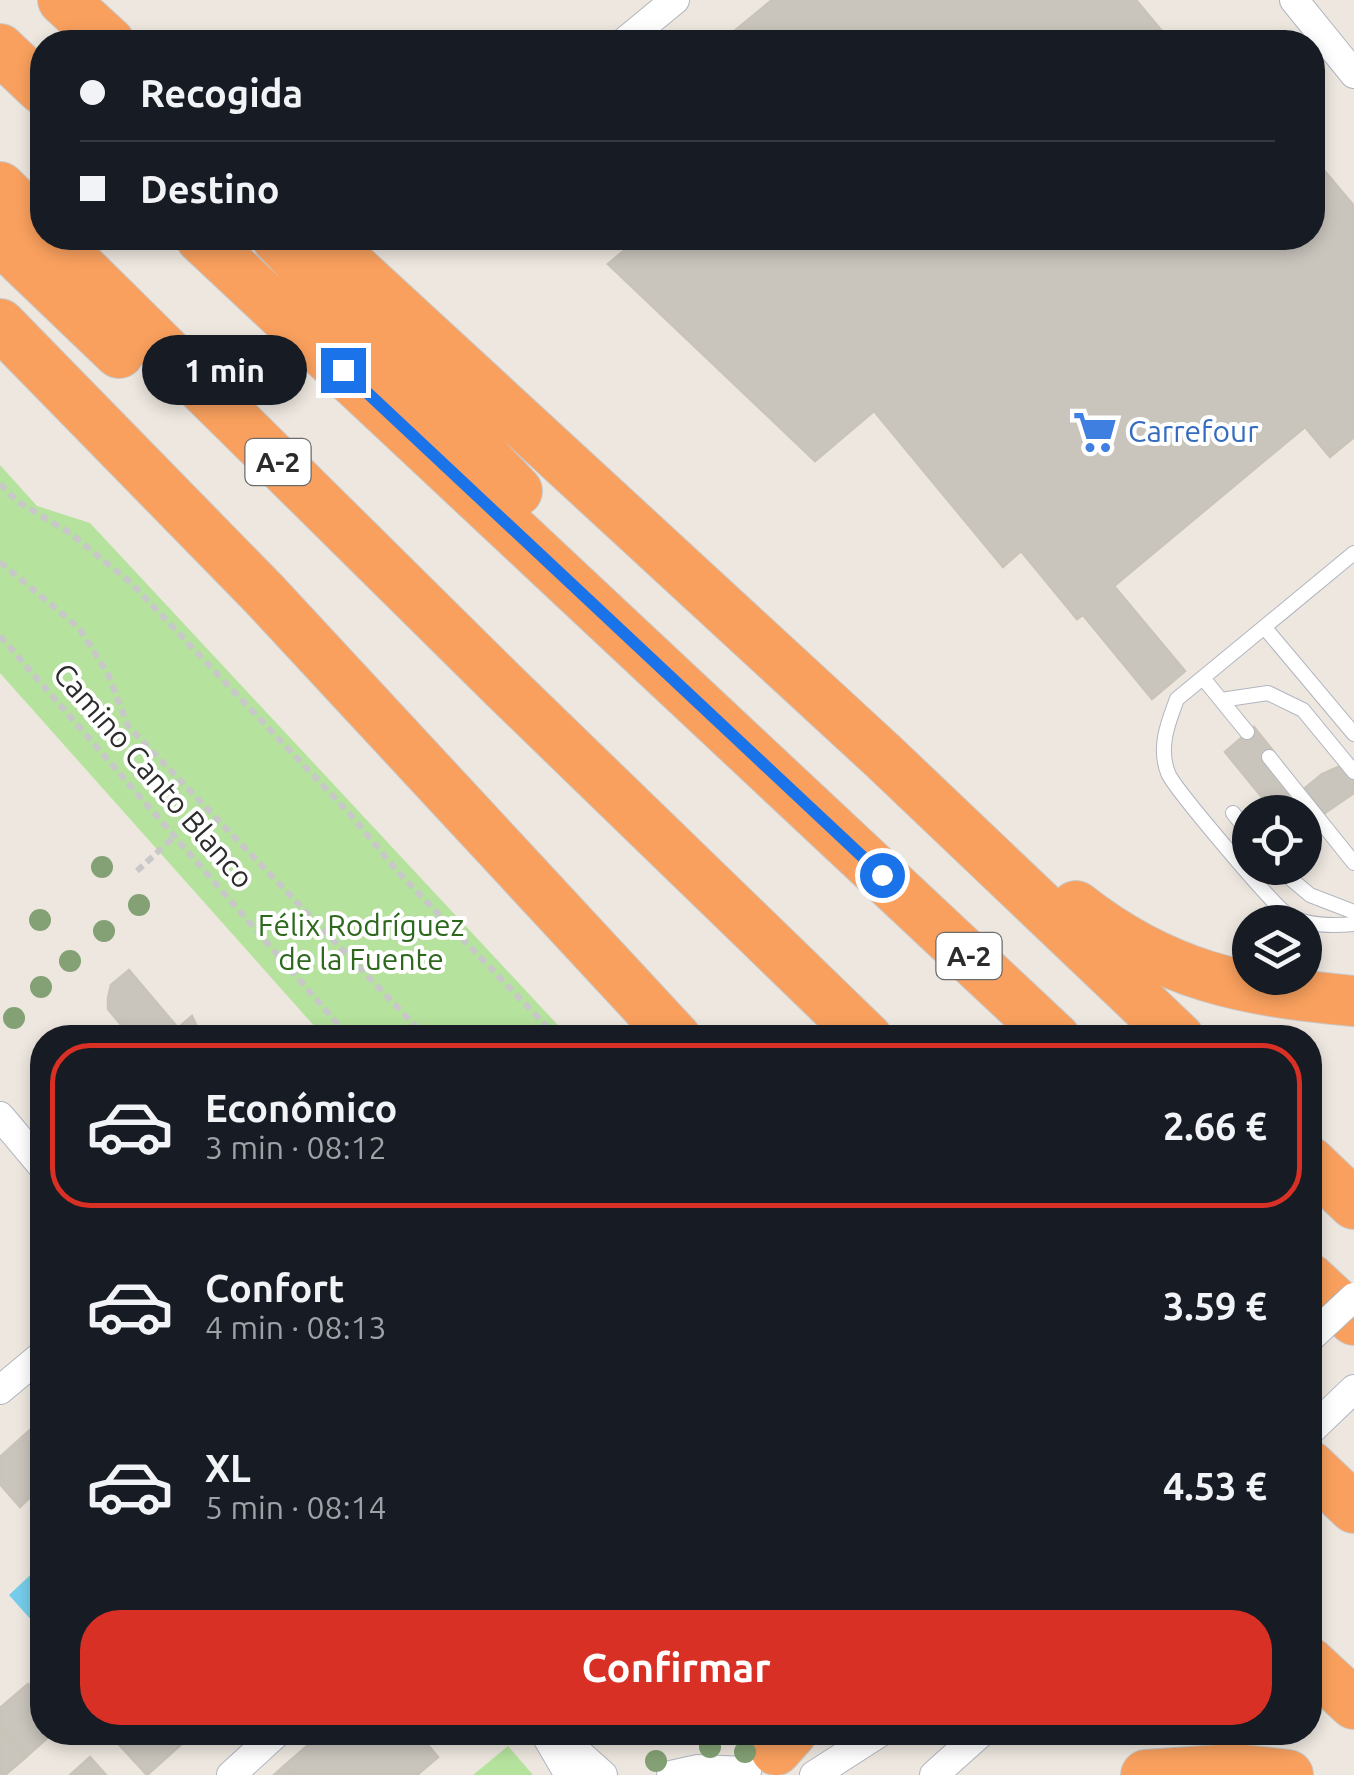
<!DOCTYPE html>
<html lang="es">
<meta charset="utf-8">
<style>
body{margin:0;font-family:Ubuntu,sans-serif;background:#20242c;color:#f1f3f6;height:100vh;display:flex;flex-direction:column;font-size:38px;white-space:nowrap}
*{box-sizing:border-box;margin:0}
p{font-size:32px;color:#9ea1a6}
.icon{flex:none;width:55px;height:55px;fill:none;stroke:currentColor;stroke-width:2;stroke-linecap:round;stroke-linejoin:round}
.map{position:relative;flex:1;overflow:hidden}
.drawer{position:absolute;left:30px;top:1025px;width:1292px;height:720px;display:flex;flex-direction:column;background:#171b24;border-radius:40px;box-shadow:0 5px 15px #0003}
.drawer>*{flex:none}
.top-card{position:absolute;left:30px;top:30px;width:1295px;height:220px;border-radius:40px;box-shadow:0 5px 15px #0003;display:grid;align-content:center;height:220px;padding:0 50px;background:#171b24}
.controls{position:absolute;left:1232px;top:795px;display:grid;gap:20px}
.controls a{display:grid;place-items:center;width:90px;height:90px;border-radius:50%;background:#171b24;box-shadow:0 5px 15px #0003;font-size:50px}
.end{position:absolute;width:45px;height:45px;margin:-22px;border:12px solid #1a73e8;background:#fff;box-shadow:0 0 0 5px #fff}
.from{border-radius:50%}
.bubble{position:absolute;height:70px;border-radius:35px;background:#171b24;box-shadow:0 5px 15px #0003;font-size:32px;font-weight:700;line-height:70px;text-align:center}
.top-card b{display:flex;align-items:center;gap:35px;height:95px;font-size:38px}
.top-card b+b{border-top:2px solid #363941}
.top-card i{width:25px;height:25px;background:#f1f3f6}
ul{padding:18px 0 0;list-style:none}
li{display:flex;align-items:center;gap:30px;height:165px;margin:0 20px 15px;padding:0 30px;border:5px solid transparent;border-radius:40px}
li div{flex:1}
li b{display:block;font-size:38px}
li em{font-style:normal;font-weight:700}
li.on{border-color:#d93025}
li>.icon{width:90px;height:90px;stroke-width:1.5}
.action{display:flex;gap:20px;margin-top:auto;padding:20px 50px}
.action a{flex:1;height:115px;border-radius:40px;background:#d93025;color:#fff;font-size:40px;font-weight:700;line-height:115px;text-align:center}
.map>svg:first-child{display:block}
.green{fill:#b5e29d}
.water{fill:#76cdeb}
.building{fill:#c9c5bd;stroke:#c9c3b8;stroke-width:2.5}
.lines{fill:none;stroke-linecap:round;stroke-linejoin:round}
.lane-casing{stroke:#b2b5bf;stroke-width:16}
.street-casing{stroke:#b2b5bf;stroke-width:30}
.highway-casing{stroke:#c8c8c8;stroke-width:52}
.path{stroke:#c8c8c8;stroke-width:6;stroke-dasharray:8 5;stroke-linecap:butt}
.lane{stroke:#fff;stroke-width:14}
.street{stroke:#fff;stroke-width:28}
.highway{stroke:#f9a05e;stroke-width:50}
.street-bridge-casing{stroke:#b2b5bf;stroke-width:30;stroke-linecap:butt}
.street-bridge{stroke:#fff;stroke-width:28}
.tree{fill:#83a174}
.route{stroke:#1a73e8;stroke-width:12}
.labels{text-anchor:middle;stroke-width:8;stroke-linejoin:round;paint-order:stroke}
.shield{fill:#fff;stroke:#6b6b6b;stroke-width:2.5}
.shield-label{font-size:28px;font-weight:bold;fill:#2c2c2c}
.shop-label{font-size:30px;fill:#366cbe;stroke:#fff;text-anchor:start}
.street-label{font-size:30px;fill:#2c2c2c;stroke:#fff}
.park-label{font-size:30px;fill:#2d681d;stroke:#fff}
</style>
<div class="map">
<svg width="1354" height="1775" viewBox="0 0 1354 1775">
<rect width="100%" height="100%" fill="#ede7df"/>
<path class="green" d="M0,465L37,506L90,523L569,1037H324L0,673Z
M508,1746L533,1775H473Z"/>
<path class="water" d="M42,1564V1613L33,1622L9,1595Z"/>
<path class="building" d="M772,0H1136L1171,42H721Z
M1312,156L1354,206V437L1330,457L1305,427L1114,586L1185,671L1152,699L1083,615L1077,619L1021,551L1003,567L874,411L815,461L608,264L639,238H1312Z
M1254,727L1274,752L1263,762L1294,797L1284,812H1274L1225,752Z
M1354,760V793L1319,817L1305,839V812H1284L1294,797L1322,774Z
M129,970L178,1028L192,1016L202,1038H132L108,1009V998L111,985Z
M42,1419V1462L21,1438Z
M21,1438L42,1462V1486L20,1507L0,1484V1457Z
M28,1684L42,1701V1732H54L26,1757L0,1727V1708Z
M0,1727L26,1757L5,1775H0Z
M119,1732H175L184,1742L147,1775L113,1738Z
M323,1732H417L438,1757L417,1775H294L285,1765Z
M90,1757L106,1775H70Z
M285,1765L294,1775H274Z"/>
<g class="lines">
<g class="lane-casing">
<path id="lane" d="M1354,553L1177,699C1168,723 1158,747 1168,773C1173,787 1274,906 1287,914C1305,926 1333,926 1354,924
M1265,628L1354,734
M1203,678L1247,732
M1221,700L1268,693L1303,710L1354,772
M1269,757L1354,863
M1233,813L1250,834
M1278,868L1310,895L1354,912"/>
</g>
<g class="street-casing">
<path id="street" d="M1294,0L1354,74
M624,42L675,0
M0,1116L42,1166
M0,1390L42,1355
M1310,1431L1354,1389
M544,1732L565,1741L603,1775
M545,1734L569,1775
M231,1775L278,1732
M671,1775L698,1769L747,1771
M814,1775L881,1732
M934,1775L982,1732"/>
</g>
<g class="highway-casing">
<path id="highway" d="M63,0L109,42
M0,49L42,89
M0,187L42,229
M51,238L505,687L867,1038
M201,238L1055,1038
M277,238L517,491
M321,238L884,757L1179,1038
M0,239L119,353
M0,324L264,594L676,1038
M1076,906C1165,976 1243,991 1354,1001
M1310,1162L1354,1204
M1310,1279L1354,1320
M1310,1466L1354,1508
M1310,1663L1354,1704
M776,1750L792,1732
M1146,1775L1235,1769L1288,1775"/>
</g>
<path class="path" d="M0,484L18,502L70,533L131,583L349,813L399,873L558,1038
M0,562L79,628L108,674L128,726L427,1038
M0,636L350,1038
M137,871L175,836"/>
<use href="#lane" class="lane"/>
<use href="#street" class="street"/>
<use href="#highway" class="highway"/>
<g class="street-bridge-casing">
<path id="street-bridge" d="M1310,1338L1354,1297"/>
</g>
<use href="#street-bridge" class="street-bridge"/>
</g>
<g class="tree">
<circle cx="102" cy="867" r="11"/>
<circle cx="139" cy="905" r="11"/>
<circle cx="40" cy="920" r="11"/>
<circle cx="104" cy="931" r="11"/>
<circle cx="70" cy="961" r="11"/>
<circle cx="41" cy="987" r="11"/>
<circle cx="14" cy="1018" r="11"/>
<circle cx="710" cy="1747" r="11"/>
<circle cx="745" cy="1752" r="11"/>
<circle cx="656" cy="1761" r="11"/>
</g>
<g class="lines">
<path class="route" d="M343,370L882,875"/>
</g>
<defs>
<g id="supermarket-bare" transform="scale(3.45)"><path d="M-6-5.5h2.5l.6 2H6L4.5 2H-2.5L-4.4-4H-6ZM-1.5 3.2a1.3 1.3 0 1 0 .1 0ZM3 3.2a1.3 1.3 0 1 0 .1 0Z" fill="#3f7fe0" stroke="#fff" stroke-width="2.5" paint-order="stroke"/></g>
</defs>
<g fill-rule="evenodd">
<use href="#supermarket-bare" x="1095" y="432"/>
</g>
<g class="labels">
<g class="shield">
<rect x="245.5" y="439" width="65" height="46" rx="8"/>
<rect x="936.5" y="933" width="65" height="46" rx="8"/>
</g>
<g class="shield-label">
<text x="278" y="472">A-2</text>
<text x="969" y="966">A-2</text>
</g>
<g class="shop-label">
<text x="1128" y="442">Carrefour</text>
</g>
<g class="street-label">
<text transform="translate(153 776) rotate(49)" y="10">Camino Canto Blanco</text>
</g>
<g class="park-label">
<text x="361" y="936">Félix Rodríguez<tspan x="361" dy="34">de la Fuente</tspan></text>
</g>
</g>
</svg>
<div class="controls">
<a><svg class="icon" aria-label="locate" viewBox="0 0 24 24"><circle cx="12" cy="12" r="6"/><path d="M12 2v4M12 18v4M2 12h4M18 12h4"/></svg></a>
<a><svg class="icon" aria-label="layers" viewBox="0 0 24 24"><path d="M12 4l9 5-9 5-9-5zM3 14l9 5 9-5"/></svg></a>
</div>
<i class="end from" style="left:882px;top:875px"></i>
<i class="end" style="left:343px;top:370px"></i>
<div class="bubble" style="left:142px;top:335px;width:165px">1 min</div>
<div class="top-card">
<b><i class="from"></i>Recogida</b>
<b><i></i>Destino</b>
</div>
<section class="drawer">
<ul>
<li class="on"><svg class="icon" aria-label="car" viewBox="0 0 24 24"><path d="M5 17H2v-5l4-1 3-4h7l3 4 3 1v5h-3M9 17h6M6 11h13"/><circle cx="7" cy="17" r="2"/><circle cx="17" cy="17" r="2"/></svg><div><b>Económico</b><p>3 min · 08:12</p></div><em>2.66 €</em></li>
<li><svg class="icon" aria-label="car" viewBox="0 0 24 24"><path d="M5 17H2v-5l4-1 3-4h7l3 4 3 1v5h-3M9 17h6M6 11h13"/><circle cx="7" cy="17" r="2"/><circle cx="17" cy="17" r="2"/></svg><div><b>Confort</b><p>4 min · 08:13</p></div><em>3.59 €</em></li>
<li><svg class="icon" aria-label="car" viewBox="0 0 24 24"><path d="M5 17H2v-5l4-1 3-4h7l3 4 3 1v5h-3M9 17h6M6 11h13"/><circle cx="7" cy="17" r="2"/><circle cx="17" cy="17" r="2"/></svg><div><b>XL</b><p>5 min · 08:14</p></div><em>4.53 €</em></li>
</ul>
<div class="action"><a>Confirmar</a></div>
</section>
</div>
